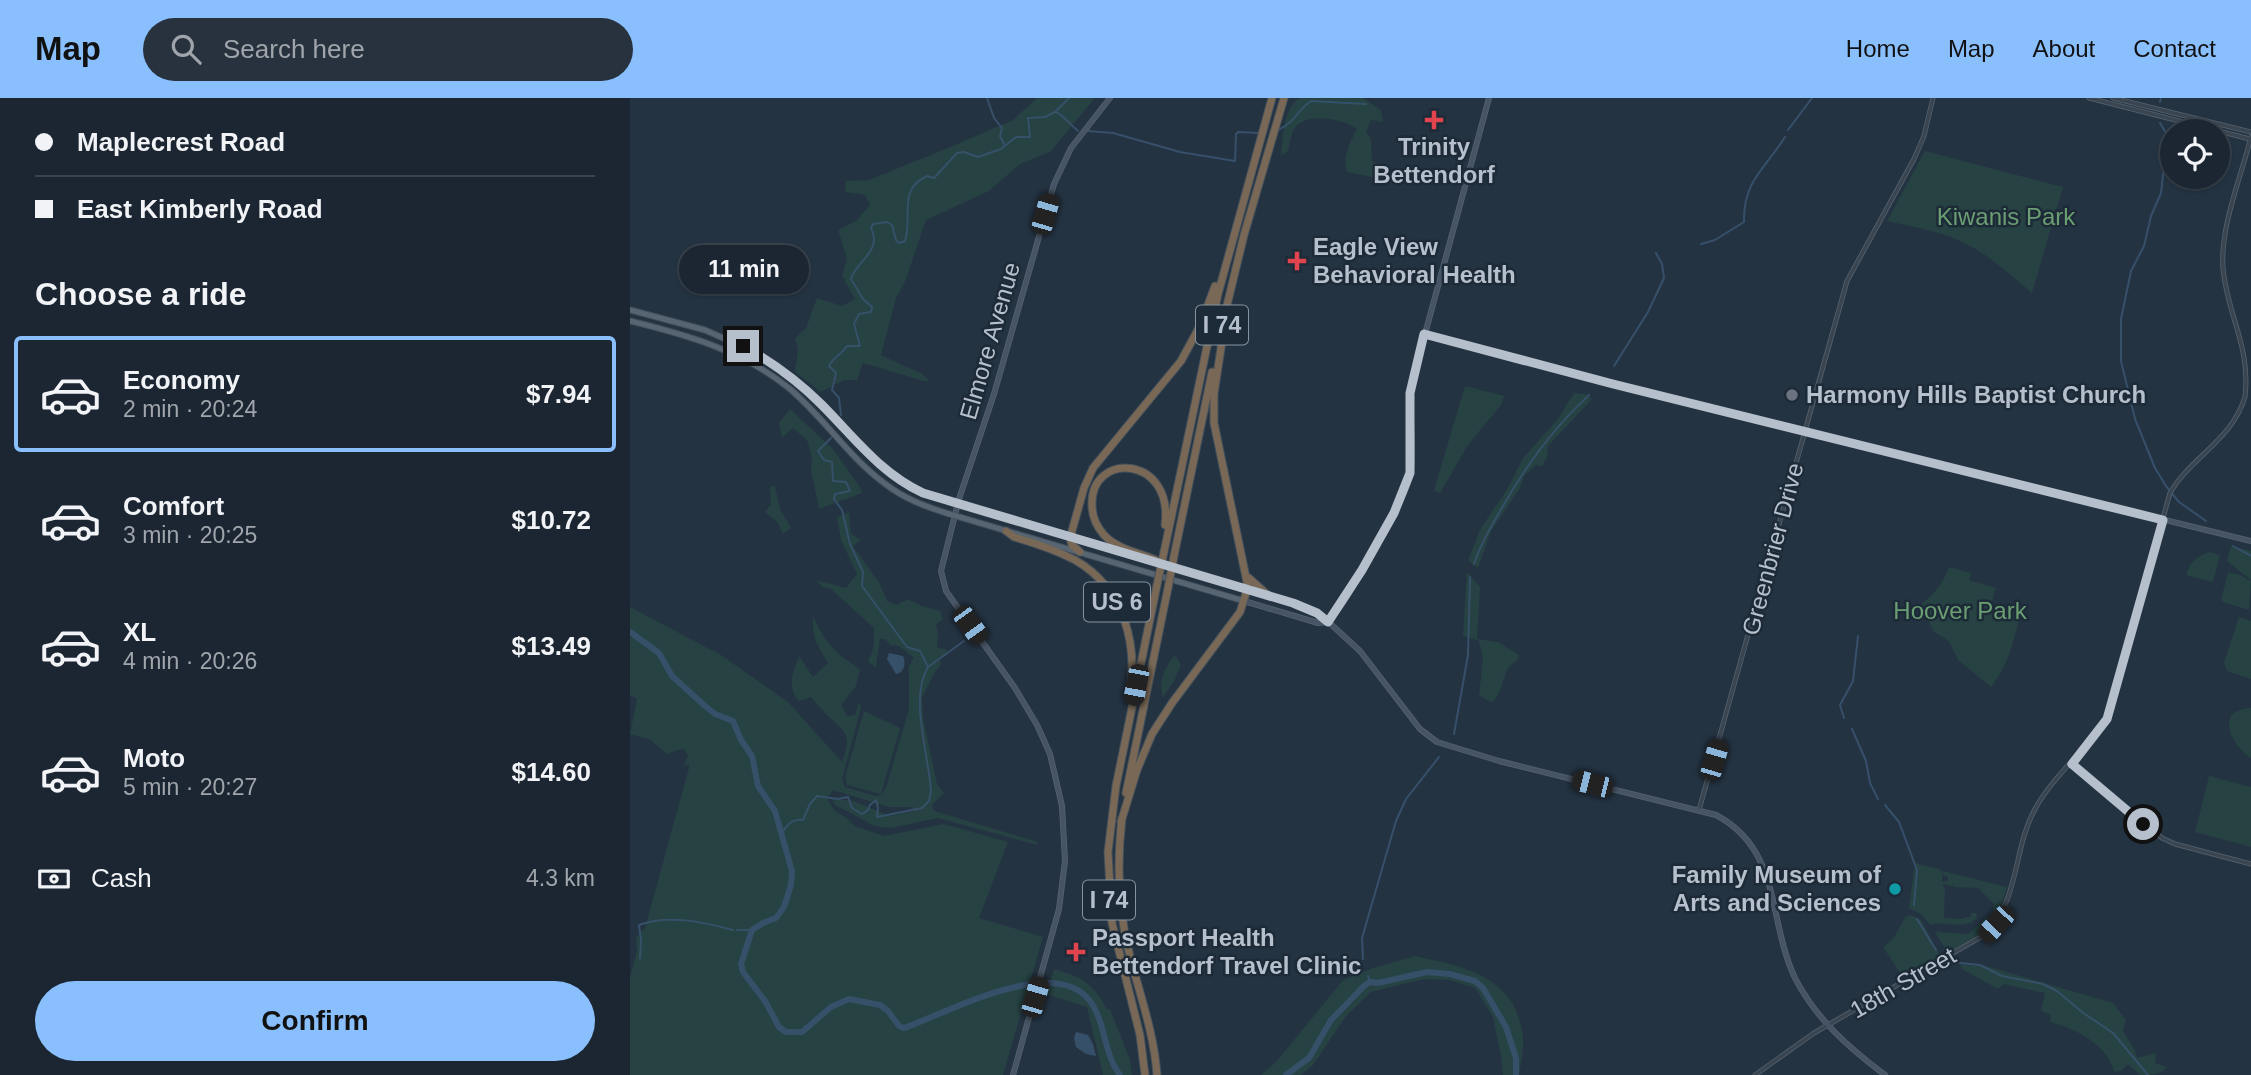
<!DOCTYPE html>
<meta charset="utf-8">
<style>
body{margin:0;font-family:Arial,sans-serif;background:#28323e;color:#f1f3f6;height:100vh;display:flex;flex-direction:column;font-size:26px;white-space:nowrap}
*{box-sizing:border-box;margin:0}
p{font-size:23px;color:#a0a5ac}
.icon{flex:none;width:38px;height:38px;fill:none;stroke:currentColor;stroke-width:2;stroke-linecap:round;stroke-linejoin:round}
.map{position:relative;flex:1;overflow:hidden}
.details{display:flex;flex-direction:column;background:#1b2632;width:630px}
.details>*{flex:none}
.top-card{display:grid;align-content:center;height:154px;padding:0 35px;background:#1b2632}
.buttons{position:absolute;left:1530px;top:21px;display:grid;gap:14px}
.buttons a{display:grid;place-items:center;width:70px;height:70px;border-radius:50%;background:#1b2632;box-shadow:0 2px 5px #0004,0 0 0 2px #39434d;font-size:35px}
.end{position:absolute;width:32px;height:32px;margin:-16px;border:9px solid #b6c0cc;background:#111;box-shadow:0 0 0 4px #111}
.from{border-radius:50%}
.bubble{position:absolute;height:49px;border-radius:24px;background:#1b2632;box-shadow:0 2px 5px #0004,0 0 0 2px #39434d;font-size:23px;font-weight:700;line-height:49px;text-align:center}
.car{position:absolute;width:21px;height:42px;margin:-21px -10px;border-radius:9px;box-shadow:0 0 5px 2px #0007;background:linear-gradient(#222 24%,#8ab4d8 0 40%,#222 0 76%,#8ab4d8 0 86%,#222 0)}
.top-card b{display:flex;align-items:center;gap:24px;height:66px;font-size:26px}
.top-card b+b{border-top:2px solid #39434d}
.top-card i{width:18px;height:18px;background:#f1f3f6}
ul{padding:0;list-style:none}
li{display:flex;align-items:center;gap:21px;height:116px;margin:0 14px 10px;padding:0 21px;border:4px solid transparent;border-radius:7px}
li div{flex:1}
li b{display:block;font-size:26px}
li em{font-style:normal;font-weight:700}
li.selected{border-color:#89bffd}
li>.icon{width:63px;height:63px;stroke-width:1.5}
h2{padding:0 35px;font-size:32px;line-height:84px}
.pay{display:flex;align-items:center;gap:18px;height:77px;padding:0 35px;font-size:26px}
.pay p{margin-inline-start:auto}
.action{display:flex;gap:14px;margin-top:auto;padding:14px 35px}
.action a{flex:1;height:80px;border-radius:42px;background:#89bffd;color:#111;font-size:28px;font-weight:700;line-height:80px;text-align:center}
header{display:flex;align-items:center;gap:42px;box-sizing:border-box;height:98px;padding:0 35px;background:#89bffd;color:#111}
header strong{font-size:33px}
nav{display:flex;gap:38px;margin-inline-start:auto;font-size:24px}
.search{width:490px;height:63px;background:#28323e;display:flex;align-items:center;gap:18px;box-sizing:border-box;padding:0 24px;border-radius:38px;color:#a0a5ac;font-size:26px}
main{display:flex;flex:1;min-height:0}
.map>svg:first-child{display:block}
.green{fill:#264243}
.water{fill:#37506a}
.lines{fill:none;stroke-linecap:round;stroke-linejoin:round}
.stream{stroke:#37506a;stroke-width:2}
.river{stroke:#37506a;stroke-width:6}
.tertiary-casing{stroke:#57636f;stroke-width:5}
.secondary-casing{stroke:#57636f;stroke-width:6}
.primary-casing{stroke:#434e5b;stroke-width:7}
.motorway-casing{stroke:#44505c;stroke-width:9}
.tertiary{stroke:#394551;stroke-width:3.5}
.secondary{stroke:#475465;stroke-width:4.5}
.primary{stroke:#576471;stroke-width:5}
.motorway{stroke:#786855;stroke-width:7}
.motorway-bridge-casing{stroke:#44505c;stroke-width:9;stroke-linecap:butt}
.motorway-bridge{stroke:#786855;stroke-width:7}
.route{stroke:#b6c0cc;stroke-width:9}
.health-dot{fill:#e0444e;stroke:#1d2a37;stroke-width:2.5}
.worship-dot{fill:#6b7280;stroke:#1d2a37;stroke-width:2.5}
.culture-dot{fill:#0f9aa8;stroke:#1d2a37;stroke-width:2.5}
.labels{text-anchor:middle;stroke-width:5;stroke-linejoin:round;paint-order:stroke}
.shield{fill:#1d2a37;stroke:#88939f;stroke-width:2}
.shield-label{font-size:23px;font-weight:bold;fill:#b6c0cc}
.poi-label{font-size:24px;font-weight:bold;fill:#b6c0cc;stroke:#1d2a37;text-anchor:start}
.park-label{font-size:24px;fill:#6b9e73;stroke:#1d2a37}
.street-label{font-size:24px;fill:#b6c0cc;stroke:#1d2a37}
</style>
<header>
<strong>Map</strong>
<div class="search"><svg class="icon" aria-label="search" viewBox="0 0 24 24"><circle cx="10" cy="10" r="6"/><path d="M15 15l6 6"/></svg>Search here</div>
<nav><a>Home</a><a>Map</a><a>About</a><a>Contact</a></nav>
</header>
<main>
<section class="details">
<div class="top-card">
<b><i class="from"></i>Maplecrest Road</b>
<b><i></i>East Kimberly Road</b>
</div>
<h2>Choose a ride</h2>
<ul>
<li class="selected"><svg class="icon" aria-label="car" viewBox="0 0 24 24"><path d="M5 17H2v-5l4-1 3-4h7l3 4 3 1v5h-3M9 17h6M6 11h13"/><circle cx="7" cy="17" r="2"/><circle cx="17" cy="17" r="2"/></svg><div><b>Economy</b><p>2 min · 20:24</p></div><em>$7.94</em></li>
<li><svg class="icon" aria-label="car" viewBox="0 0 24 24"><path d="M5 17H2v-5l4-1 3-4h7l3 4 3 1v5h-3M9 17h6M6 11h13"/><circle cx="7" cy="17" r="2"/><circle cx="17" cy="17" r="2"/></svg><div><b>Comfort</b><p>3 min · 20:25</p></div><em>$10.72</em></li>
<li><svg class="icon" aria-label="car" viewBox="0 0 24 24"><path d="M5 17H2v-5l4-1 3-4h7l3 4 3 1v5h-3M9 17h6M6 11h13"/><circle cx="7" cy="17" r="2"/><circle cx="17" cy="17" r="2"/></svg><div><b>XL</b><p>4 min · 20:26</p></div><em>$13.49</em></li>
<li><svg class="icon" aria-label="car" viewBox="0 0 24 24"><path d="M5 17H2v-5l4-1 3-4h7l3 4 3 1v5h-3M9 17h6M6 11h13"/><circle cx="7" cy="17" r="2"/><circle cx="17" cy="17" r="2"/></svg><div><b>Moto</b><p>5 min · 20:27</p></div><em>$14.60</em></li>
</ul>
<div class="pay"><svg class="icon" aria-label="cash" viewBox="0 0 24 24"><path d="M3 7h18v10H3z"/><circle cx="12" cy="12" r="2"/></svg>Cash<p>4.3 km</p></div>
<div class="action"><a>Confirm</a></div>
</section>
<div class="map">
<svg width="1621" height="977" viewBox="0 0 1621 977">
<rect width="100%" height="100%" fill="#243342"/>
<path class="green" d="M407,0H465L420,54L390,66L359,93L296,122L275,184L266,200L251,257L292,276L299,283H294L233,265L227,282H214L191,294L165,274L168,251L165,240L176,230L187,200L212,208L225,201L212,178L217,161L208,132L226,123L240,107L235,97L215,94L216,83L239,82L318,50L383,22Z
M670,0H733L751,12L753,24L741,22L736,34L741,41L742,63L751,68L752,81L717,74C712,60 720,44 727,31C713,21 676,13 664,31C661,36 660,46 658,53L651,57C653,39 653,10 670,0Z
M1295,53L1433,89L1402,195C1381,178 1361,158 1336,146C1312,133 1283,129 1257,123Z
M835,288L874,298L871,307L838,347L810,395L804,392Z
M944,295L955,296L962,301L918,348L917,359L912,368L906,367L894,378L890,390L861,433L848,470L838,462L851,430L878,390L893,360L928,321Z
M160,311L203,351L230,389L232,395L189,411L181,373L182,360L177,342L163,330L152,340L149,325Z
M145,388L150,411L161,430L153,436L148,425L135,414L141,406L140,389Z
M219,414L221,436L231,442L223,448L250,486L257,503L267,507L278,501L292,508L310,513L313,521L306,527L308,536L307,550L316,551L318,556L310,561L311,567L305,574L292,599L293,620L307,686L314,695L302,707L304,713L408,744L407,747L308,720L261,730L245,728L205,707L202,701L224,703L259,718L285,713L281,709H259L203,692L197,700L204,712L223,724L218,723L225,728L254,738L314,726L378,744L349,820L413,839L373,977H0V880L7,853L6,839L15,830L60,666L54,668L58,657L55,652L50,651L37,656L21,642L0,636L7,601L0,597V509L91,557L158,604L212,664C223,635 215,635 196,616C191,611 186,605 181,599L169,603C156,587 163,576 169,558L183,579L198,565C188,549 181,538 183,518C196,546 205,555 230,571L226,588L211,607L217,618L225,617L229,604L231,610L212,681L215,689L245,698L252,697L257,687L279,611V568L284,560L269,548L261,547L255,541H250L246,569L238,564L244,548V530L201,491L193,489L186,482L216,490L227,476L211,442L207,419Z
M1601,448L1621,453V482L1597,463Z
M1579,454L1590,457L1583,484L1556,477C1561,464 1565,459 1579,454Z
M1319,469L1341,475L1339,482L1366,490L1361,506L1391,514C1384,541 1379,567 1361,589L1328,562L1319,543L1303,533L1291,506C1305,496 1313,485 1319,469Z
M837,474L850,489L847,542L833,538Z
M1598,474L1610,477L1621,483L1619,512L1593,504L1591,502Z
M1609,519L1621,523V581L1597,573L1594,565Z
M848,541L868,544L889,557L887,563C870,570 876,593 862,604L849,598L853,559Z
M545,557L551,567L544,583L533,599C528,584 535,568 545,557Z
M1621,610V660C1602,648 1583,612 1621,610Z
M234,613L270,630L251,696L217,687L215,679Z
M1579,678L1621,689V749L1565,734Z
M1285,765L1312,772V784L1318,783V779L1313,777V773L1377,789L1369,814L1362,813L1364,806L1348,790L1324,789L1323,785L1322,788L1313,786L1315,793L1314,820L1334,821L1335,819H1341V815H1346L1347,820C1335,833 1316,822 1300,827L1291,816L1279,810Z
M1281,817L1291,822L1310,857L1308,861L1274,881L1253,849L1263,841L1276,818Z
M1357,819H1362L1363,822L1350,836L1320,854L1315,851L1305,834L1338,836Z
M785,858C835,869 886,878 893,939C894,951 891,965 889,977H873L871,958L863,919L845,890L820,882L794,881L741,894L716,918L683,967L671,977H631L647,963L713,882L743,870Z
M1330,867L1356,868L1483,905L1496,922L1493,933L1504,951L1507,960L1526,955L1525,965L1537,969C1531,977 1521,977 1510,977L1498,966L1491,973L1484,974C1479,948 1445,930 1420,924L1421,917L1411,913L1415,895L1374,886L1368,891L1332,871Z
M424,871C452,879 463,885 477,911H480L500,962L502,977H473L457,909L416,896Z"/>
<path class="water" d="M259,555L273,558C276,564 275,575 266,576L257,561Z
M446,934L458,937L463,946L466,958L456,956L446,949L444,940Z"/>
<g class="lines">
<path class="stream" d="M357,0L364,20L372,30L370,38L375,48
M1530,4L1531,0
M426,14L431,17L448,33
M1530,25L1542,45
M648,32C667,23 667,12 681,3L736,6
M1158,32L1182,0
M458,33L483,35L550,54L605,63L606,36L608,34L628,35
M1542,53L1534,68L1531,95L1521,118L1514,148L1501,173L1491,221V263L1505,321L1525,370L1536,388L1549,404L1576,423
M1071,146L1085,142L1114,124C1113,83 1135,71 1155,39
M984,268L1018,214L1034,180L1032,166L1026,155
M211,317L209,300L202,292L206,275L199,268C202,260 212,256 217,248H230L224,226L229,216L241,214L242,209L233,201L221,181C226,163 253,153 241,130L243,126L257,124L262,127L266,142L269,145L275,143C283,118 267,92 297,78L304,80L327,55L334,54L348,59L371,51L386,39H400L398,20L415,19L425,14L439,0
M1603,448L1621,458
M844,466C851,445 862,427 873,408C897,366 923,330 959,297
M298,569L334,543
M1214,620L1210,607L1223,583L1228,538
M1222,631L1236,663L1240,685L1248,701
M824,636L838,557L840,479
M1255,707L1269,724L1287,772L1284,807
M150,737C157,728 161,720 173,722L180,706L187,698L208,701L218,699L222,710L232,716L238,712L240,707L246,702L248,710L247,719L292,710L299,703L301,693C299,658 279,599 298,569L290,553L277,549L232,488L233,474L220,446L212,412L204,401L205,396L220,393L216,384L203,383L202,364L194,362L188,353L201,340
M1287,821L1306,852
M107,832H122
M10,860L11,842L9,827C39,816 72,824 103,832
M733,861L732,840L766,723L776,701L809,659
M1330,865L1350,867L1372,878L1413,886L1427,893L1452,914L1483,935L1518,977
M738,878L740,884"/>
<path class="river" d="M0,534L29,555L42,578L75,608L85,616L103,623L111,642L122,658L128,688L145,713L162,773L161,787L154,809L146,820L133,825L122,832L111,866L113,874L135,903L149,929L156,934H172L201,909L219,901L250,907L258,913L269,928L274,930C315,916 424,855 460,903C476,925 473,955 490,977
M656,977L679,960L701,922L734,888L740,884L748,885L797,874L820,876L845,883L853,890L876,929L886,960V977"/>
<g class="tertiary-casing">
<path id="tertiary" d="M1459,0L1620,41
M1483,0L1621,34
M1442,666L1532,740L1545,746L1621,766
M1069,712L1217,183L1284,61L1294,38L1303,0
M1125,977L1184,935L1356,836C1390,800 1383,751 1405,711C1423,678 1456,652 1477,621L1540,395C1561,359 1602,342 1615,299C1621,248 1597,217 1593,170C1590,129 1611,79 1621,39"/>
</g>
<g class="secondary-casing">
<path id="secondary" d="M795,236L1070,308L1621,443
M617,492L663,505L692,518L730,553L790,631L807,644L869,663L1086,717C1152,752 1137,821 1165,880C1186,921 1219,950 1255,977
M614,503L688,525L697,524
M698,524C718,502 732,471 747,445C759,422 777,398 781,371C785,342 777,313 782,284L859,0
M383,977L429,811L435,763L432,708L420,656L407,627L385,590L316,493L311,473L329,401L364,296L424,86L441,50L480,0"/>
</g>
<g class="primary-casing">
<path id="primary" d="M0,212L75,232L129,256L174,290L255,372L285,391L328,407L525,465
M0,223C57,237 114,253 160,291C194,320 219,359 254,385C273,400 294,408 316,415L614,503
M541,470L617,492"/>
</g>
<g class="motorway-casing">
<path id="motorway" d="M592,228L614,137L654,0
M535,427C544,357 460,353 462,407C462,418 467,429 474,437C491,455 518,455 537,468
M376,433L384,439C405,445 426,452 445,462C494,490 509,547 499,599
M450,454L442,447L440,440L454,390L463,370L551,263L570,228L585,188
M534,454L588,196L642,0
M544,458L582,274
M619,480L639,498
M496,695L538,490
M492,720C487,763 488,808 498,850C508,892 524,933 527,977
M491,724L507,672L522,636L542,605L610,514L618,489L584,325V296L593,237V224
M515,977L510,937L482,825L478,754L486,688L527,487"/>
</g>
<use href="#tertiary" class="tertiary"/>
<use href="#secondary" class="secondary"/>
<use href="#primary" class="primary"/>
<use href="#motorway" class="motorway"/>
<g class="motorway-bridge-casing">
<path id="motorway-bridge" d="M527,487L534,454
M538,490L544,458"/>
</g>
<use href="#motorway-bridge" class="motorway-bridge"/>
</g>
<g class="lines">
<path class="route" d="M113,248C142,264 168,283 191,306C224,339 250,375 293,395L663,505L687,515L698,524L732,472L764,415L780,375V295L794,236L983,286L1533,422L1477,621L1442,666L1513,726"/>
</g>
<g class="health-dot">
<path d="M800.5 11.5h7v7h7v7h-7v7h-7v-7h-7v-7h7z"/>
<path d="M663.5 152.5h7v7h7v7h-7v7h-7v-7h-7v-7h7z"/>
<path d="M442.5 843.5h7v7h7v7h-7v7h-7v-7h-7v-7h7z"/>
</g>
<circle class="worship-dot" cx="1162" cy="297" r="7"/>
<circle class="culture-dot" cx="1265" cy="791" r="7"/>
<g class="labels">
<g class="shield">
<rect x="566" y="207.5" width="52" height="39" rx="5"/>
<rect x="454" y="484.5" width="66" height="39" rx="5"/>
<rect x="453" y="782.5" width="52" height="39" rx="5"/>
</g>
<g class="shield-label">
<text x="592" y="235">I 74</text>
<text x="487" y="512">US 6</text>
<text x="479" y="810">I 74</text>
</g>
<g class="poi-label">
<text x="804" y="57" text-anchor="middle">Trinity<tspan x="804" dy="28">Bettendorf</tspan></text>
<text x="683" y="157">Eagle View<tspan x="683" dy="28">Behavioral Health</tspan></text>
<text x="1176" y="305">Harmony Hills Baptist Church</text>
<text x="1251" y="785" text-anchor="end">Family Museum of<tspan x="1251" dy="28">Arts and Sciences</tspan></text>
<text x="462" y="848">Passport Health<tspan x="462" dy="28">Bettendorf Travel Clinic</tspan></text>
</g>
<g class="park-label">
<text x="1376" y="127">Kiwanis Park</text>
<text x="1330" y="521">Hoover Park</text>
</g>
<g class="street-label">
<text transform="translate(360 243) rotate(-74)" y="8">Elmore Avenue</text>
<text transform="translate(1143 451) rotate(-75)" y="8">Greenbrier Drive</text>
<text transform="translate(1273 885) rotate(-30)" y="8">18th Street</text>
</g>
</g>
</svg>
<div class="buttons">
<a><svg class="icon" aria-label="locate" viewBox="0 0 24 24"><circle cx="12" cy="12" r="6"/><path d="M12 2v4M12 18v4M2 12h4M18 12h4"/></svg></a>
</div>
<i class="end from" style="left:1513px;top:726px"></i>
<i class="end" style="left:113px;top:248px"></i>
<div class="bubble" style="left:49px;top:147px;width:130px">11 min</div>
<i class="car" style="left:415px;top:116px;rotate:16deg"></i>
<i class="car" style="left:340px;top:527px;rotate:144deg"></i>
<i class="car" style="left:506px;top:587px;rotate:191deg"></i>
<i class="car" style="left:1084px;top:662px;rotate:16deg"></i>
<i class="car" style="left:962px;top:686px;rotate:284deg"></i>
<i class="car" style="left:1366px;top:826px;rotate:223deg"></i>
<i class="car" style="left:405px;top:899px;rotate:16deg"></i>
</div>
</main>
